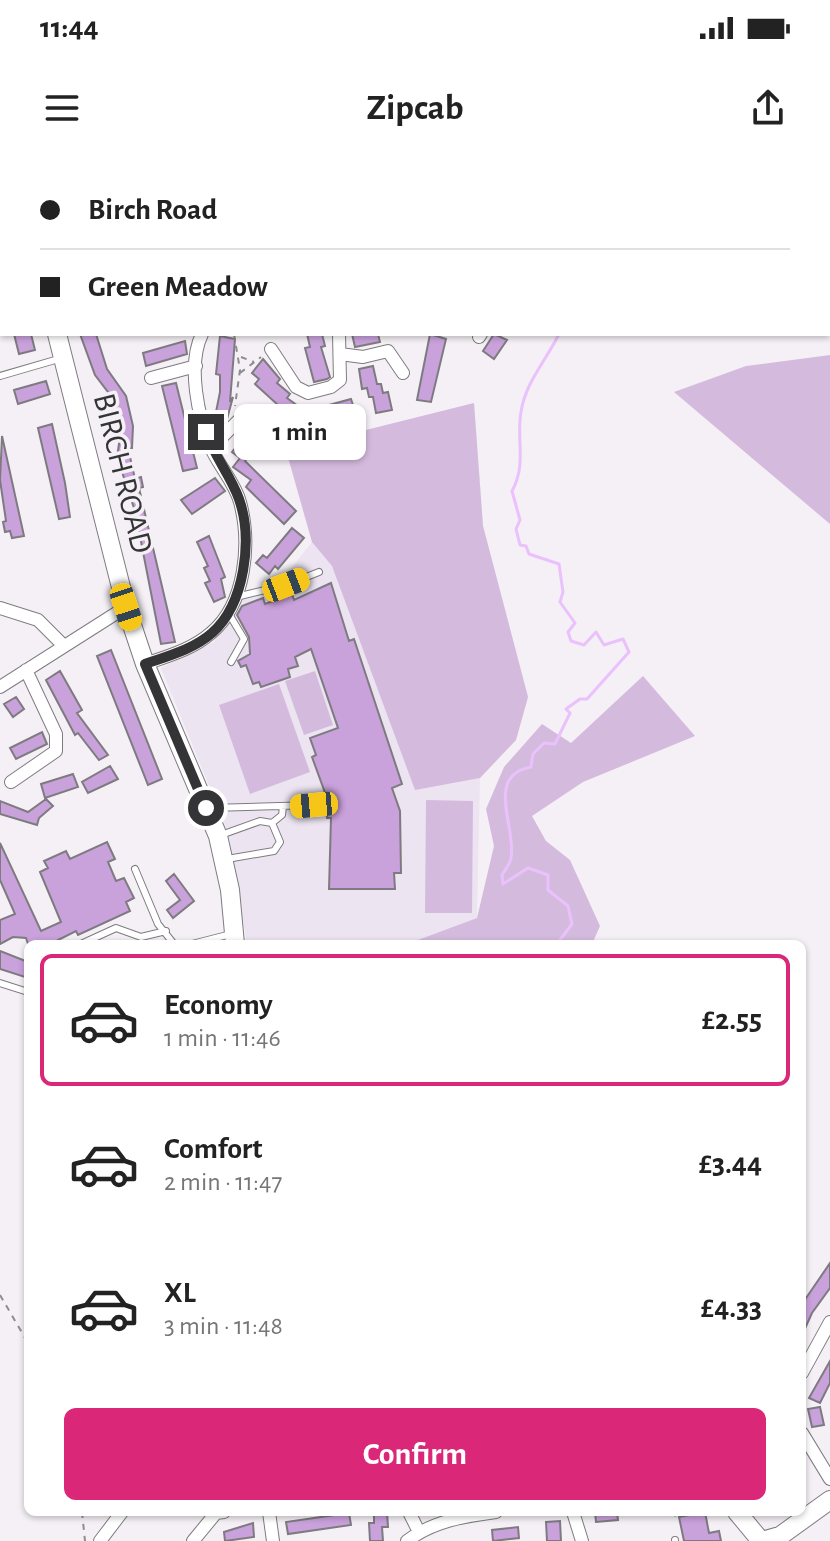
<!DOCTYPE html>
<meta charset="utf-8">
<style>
body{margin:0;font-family:"Alegreya Sans",sans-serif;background:#f6f6f6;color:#222;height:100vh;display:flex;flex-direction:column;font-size:30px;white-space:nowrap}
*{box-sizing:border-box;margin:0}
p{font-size:26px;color:#767676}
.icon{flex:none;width:44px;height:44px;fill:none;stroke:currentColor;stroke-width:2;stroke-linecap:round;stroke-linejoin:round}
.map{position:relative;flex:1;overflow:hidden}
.side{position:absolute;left:24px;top:780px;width:782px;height:576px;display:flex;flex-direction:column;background:#fff;border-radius:12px;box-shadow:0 2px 6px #0004}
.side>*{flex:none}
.banner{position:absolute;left:0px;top:0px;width:830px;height:176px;box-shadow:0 2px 6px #0004;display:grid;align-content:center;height:176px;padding:0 40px;background:#fff}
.end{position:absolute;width:36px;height:36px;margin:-18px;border:10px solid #343335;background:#fff;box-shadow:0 0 0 4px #fff}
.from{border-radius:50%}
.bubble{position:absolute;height:56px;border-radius:12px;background:#fff;box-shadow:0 2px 6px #0004;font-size:26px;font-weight:700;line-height:56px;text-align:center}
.car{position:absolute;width:24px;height:48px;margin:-24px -12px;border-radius:10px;box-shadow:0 0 6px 2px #0007;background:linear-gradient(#f5c518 24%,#345 0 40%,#f5c518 0 76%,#345 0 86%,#f5c518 0)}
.banner b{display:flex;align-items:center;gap:28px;height:76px;font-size:30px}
.banner b+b{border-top:2px solid #e0e0e0}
.banner i{width:20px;height:20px;background:#222}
ul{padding:14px 0 0;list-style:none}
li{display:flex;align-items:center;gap:24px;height:132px;margin:0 16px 12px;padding:0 24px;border:4px solid transparent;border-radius:12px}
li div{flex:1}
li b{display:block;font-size:30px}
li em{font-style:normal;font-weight:700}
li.active{border-color:#db2777}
li>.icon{width:72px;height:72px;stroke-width:1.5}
.button{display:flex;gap:16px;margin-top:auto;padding:16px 40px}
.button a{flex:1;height:92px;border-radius:12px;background:#db2777;color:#fff;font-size:32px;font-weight:700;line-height:92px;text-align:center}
.status{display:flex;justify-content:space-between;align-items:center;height:56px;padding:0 40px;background:#fff;direction:ltr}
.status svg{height:22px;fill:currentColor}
header{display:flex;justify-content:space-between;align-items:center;height:104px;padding:0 40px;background:#fff;font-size:36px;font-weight:700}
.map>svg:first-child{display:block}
.built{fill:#ece4f0}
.green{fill:#d4bbde}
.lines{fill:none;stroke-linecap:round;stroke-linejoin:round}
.stream{stroke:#eac1fc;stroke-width:3}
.building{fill:#c9a1db;stroke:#7e7b80;stroke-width:2}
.lane-casing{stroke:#7f7c80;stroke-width:8}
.street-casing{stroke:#7f7c80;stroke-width:14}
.secondary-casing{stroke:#7f7c80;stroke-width:20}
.path{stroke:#8f8c90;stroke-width:2;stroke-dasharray:6 6;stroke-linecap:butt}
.lane{stroke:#fff;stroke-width:6}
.street{stroke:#fff;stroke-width:12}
.secondary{stroke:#fff;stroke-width:18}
.route{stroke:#343335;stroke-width:10}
.labels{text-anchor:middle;stroke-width:7;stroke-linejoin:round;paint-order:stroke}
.street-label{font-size:32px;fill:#343335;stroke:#f4f0f5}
</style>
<div class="status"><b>11:44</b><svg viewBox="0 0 49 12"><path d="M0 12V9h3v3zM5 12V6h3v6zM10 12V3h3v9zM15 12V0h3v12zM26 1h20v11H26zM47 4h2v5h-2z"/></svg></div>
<header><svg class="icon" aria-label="menu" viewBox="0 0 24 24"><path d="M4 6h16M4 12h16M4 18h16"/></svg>Zipcab<svg class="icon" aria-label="share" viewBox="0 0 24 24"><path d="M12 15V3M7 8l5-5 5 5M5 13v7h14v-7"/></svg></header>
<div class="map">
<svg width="830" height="1381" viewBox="0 0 830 1381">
<rect width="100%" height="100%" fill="#f4f0f5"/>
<path class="built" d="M474,243L483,366L528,537L516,580L480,618L477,758L407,784H247L228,672L161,508L214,482L236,441L281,421L312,382L286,290Z"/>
<path class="green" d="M830,195V364L674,232L746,206Z
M474,243L483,366L528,537L516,580L480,618L415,630L332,406L312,382L286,290Z
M315,511L333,565L304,575L285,521Z
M643,516L695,576L583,622L532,656L546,681L570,700L600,766L592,784H407L477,758L494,686L486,649L504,607L542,564L571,583Z
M279,524L310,612L250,634L219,545Z
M426,640L473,641L472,753H425Z"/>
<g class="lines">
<path class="stream" d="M557,784L572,764L568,746L548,730V715L528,708L503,724L502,715C505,710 510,704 511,698C517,669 484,615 531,607L533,594L544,583L555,584L570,553L566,549L580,539H587L629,492L623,479L604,485L596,472L584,485L571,481L568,472L575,463L560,442L563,432L559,404L529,394L526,386L520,385L516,369L520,360L512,331C527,304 516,280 521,252C525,223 547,199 559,174"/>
</g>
<path class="building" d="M14,174H31L35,190L19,194Z
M80,174H96L107,209L126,236L133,266L132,288H128L135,319L141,317L143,327L139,328L175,482L161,484L135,351L117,297L121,271L114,240L95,215Z
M307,174H322L325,186L321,187L330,217L327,219L314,222L305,188L310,187Z
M352,174H378L380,182L355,187Z
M430,174L446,179L431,242L417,240Z
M494,174L507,180L494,199L483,191Z
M220,176L235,179L230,242L233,237L227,259L215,257L220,232V215L216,214Z
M185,181L187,194L146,206L143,193Z
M263,199L280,219L277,223L290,234L287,238L305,251L291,269L283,264L286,260L274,250L278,245L255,224L259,219L252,213Z
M373,206L377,224H381L383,233L388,232L392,250L376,253L373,237H369L367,228L362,229L359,209Z
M46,221L50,234L18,244L14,230Z
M176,223L197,308L183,311L162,226Z
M351,239L356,254L346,257L345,254L312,268L307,251Z
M52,264L65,323L70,357L59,359L38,268Z
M259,267L271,276L265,285L255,288L245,301L296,351L284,364L246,327L251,320L233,307L240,298L232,292L243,278L246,280Z
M2,276L24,376L12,378L10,371L5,372L3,362L6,361L0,320Z
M215,318L225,331L192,354L181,340Z
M292,368L304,378L278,409L275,406L269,414L256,403L263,395L267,398Z
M209,376L225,417L221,419L225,437L214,442L205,423L210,421L204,408L208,406L197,382Z
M331,423L349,481L354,479L402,624L392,628L400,651L401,713H394L395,729H329L331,658H327L328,641L312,597L316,595L310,578L338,568L311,489L295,497L298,506L288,509L290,517L261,527L259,522L253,524L246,505L241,507L238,501L250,494L249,477L237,455L242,446L263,438L265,444L292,434L294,440Z
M111,490L162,619L148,625L97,496Z
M60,511L82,550L77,553L108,595L99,600L78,573L75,575L46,520Z
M16,537L24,549L13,557L4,544Z
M42,572L47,584L16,599L10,588Z
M110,606L118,619L88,633L82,622Z
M73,614L78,627L45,638L41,624Z
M46,639L53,646L39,658L37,665L0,654V641L28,652Z
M107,682L115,699L108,702L116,721L124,718L134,738L126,742L130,751L78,775L76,771L58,780L60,784H28L26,778L13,777L0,784V760L15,754L0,720V683L41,771L61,762L40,712L48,708L44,701L66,691L70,699Z
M174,714L194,741L173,758L167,750L180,740L166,721Z
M0,791L28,802V818L0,809Z
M830,1103V1128L812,1153L802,1175V1144Z
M830,1201V1223L820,1243L809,1238Z
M820,1247L824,1265L812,1267L808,1249Z
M374,1352H387L388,1367H382L383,1381H370L369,1363H374Z
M595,1352H617L618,1360L596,1362Z
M705,1352L709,1373L719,1371L721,1381H684L679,1357Z
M349,1353L351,1365L288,1374L286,1362Z
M560,1361L561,1381H547L546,1362Z
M253,1363L254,1377L225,1381L224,1372Z
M518,1367L519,1378L493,1381L492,1370Z"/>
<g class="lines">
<g class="lane-casing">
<path id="lane" d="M740,2L742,0
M0,216L62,198
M236,437L286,425L319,412
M229,454L244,479L231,502
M209,648L314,645
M272,663L282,655L283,647
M221,675L260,661L272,663L280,682L274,691L227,699
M135,709L158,764L174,784
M81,784L116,768L141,777L166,771
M192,784L231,774
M0,823L28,832
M675,1380V1381"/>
</g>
<g class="street-casing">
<path id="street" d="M275,0L276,2
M332,0L340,2
M507,0V2
M345,2L358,0
M575,2L576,0
M0,162L2,161
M479,177L481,174
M271,189L296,227L308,233L331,227L340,220L339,174
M340,194L363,197L388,191L403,213
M151,218L196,206
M211,288L248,251L261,257
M0,448L38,460L64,486
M145,504C168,496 193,489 211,473C246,444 251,383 240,342C235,323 219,306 211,288C198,257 187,205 202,174
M0,527L126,447
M11,622L56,591V574L26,510
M802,1213L830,1162
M802,1273L830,1319
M269,1352L273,1381
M409,1352L419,1372
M573,1352L582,1381
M100,1381L122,1352
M193,1381L216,1353L224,1352
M407,1381C433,1361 465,1356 496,1352"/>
</g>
<g class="secondary-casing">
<path id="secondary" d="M14,0L15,2
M57,174L126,447L145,504L218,676L230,730L235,784
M737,1352L761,1381
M762,1381L780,1376L830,1340"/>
</g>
<path class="path" d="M424,0V2
M493,2L494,0
M234,174L240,210L235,246
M241,197L254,202
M240,213L261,197
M0,1135L28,1183
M82,1352L85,1381
M664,1352L671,1357L686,1352"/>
<use href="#lane" class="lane"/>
<use href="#street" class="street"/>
<use href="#secondary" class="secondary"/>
</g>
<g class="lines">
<path class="route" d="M206,272C214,296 231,316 239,339C253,379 245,444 212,473C194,489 168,496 145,504L206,648"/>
</g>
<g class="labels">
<g class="street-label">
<text transform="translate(124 313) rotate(76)" y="11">BIRCH ROAD</text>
</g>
</g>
</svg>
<i class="end from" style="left:206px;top:648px"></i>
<i class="end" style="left:206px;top:272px"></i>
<div class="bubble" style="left:234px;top:244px;width:132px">1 min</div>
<i class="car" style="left:286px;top:425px;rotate:69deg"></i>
<i class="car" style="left:126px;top:447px;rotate:162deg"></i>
<i class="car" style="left:314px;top:645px;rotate:265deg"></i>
<div class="banner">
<b><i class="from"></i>Birch Road</b>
<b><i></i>Green Meadow</b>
</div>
<section class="side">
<ul>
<li class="active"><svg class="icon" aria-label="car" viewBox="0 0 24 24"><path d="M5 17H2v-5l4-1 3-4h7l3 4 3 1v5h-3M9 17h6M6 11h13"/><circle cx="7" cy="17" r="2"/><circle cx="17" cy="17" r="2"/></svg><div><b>Economy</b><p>1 min · 11:46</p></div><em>£2.55</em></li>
<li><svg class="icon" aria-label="car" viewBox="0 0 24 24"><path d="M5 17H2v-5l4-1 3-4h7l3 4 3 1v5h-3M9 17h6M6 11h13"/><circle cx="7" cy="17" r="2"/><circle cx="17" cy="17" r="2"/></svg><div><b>Comfort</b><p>2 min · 11:47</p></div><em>£3.44</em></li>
<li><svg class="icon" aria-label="car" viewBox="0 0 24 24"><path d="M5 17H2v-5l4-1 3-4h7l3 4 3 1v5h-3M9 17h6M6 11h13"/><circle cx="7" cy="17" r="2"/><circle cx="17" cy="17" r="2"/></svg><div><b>XL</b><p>3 min · 11:48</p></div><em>£4.33</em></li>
</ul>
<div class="button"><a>Confirm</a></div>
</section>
</div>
